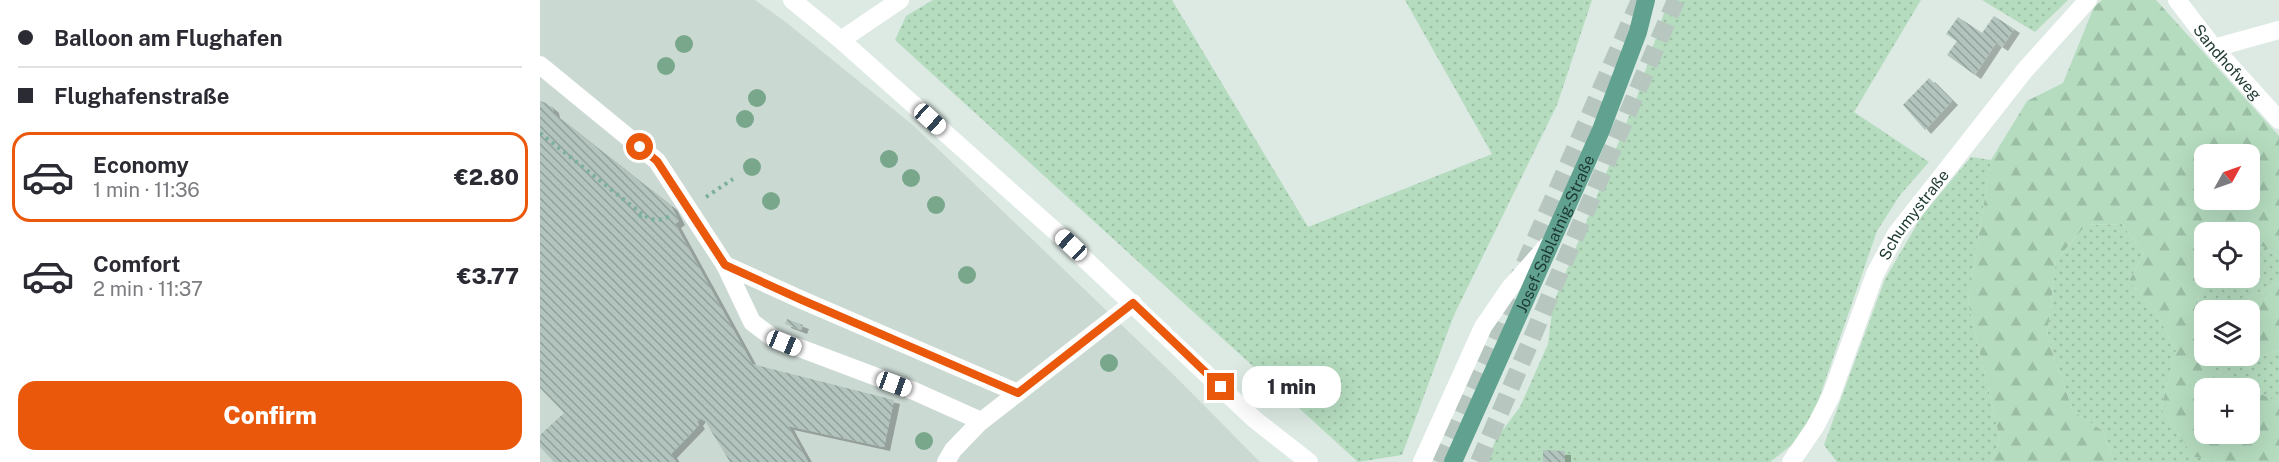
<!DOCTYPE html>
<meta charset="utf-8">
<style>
body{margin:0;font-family:"Public Sans",sans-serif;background:#f7f7f7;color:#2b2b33;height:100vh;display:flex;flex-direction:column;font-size:22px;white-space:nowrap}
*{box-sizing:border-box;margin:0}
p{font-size:20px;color:#7c7c81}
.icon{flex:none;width:33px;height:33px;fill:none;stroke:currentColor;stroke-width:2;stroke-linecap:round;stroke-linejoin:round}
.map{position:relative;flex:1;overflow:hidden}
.panel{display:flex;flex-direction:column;background:#fff;width:540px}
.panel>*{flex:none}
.hud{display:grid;align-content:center;height:132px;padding:0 18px;background:#fff}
.needle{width:39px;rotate:50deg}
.controls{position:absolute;left:1654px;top:144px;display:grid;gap:12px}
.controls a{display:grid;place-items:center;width:66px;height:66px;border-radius:12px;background:#fff;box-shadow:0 6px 24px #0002;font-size:30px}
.end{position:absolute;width:27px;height:27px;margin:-14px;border:8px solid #ea580c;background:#fff;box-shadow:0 0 0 3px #fff}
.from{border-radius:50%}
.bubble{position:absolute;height:42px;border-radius:18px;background:#fff;box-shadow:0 6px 24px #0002;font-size:20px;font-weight:800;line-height:42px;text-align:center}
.car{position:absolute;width:18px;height:36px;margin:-18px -9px;border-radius:8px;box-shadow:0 0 4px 2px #0007;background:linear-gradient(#fff 24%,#345 0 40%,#fff 0 76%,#345 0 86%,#fff 0)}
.hud b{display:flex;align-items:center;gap:21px;height:57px;font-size:22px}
.hud b+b{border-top:2px solid #e1e1e2}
.hud i{width:15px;height:15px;background:#2b2b33}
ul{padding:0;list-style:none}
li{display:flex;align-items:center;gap:18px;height:90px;margin:0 12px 9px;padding:0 6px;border:3px solid transparent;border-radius:18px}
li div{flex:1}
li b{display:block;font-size:22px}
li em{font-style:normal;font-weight:800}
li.on{border-color:#ea580c}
li>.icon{width:54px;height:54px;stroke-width:1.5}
.action{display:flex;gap:12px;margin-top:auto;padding:12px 18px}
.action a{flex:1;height:69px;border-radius:18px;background:#ea580c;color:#fff;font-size:24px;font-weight:800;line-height:69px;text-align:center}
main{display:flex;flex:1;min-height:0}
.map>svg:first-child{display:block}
.built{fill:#cbd9d3}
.grass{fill:url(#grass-dots)}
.forest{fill:url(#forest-firs);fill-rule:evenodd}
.building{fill:url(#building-back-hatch);filter:url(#shadow)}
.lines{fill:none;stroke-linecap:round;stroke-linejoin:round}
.highway-tunnel{stroke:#b7c7c0;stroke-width:18;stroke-dasharray:18 9;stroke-linecap:butt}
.path{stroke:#7caf9f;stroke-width:4;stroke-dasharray:3 4.5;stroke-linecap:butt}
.minor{stroke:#fff;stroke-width:18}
.major{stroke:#60a190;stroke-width:18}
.tree{fill:#79a78c}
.route{stroke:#ea580c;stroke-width:8}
.labels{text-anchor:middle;stroke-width:5;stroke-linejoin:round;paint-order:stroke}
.street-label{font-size:16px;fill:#1e3932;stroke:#edf6f2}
</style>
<main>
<section class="panel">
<div class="hud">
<b><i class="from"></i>Balloon am Flughafen</b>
<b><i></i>Flughafenstraße</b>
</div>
<ul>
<li class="on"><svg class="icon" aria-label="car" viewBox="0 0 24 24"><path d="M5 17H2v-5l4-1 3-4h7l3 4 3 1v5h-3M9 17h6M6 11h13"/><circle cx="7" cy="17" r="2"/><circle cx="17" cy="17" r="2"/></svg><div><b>Economy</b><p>1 min · 11:36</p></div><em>€2.80</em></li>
<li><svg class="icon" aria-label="car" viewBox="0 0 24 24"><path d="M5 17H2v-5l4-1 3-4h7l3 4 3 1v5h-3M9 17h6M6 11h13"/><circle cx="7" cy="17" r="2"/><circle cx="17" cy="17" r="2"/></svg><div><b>Comfort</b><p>2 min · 11:37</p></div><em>€3.77</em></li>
</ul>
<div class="action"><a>Confirm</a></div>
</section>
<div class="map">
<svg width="1739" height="462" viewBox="0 0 1739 462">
<defs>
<pattern id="grass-dots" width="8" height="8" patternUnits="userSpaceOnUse" patternTransform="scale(1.5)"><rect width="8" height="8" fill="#b5dcbf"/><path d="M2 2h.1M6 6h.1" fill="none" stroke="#9bbea5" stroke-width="1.8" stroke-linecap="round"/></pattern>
<pattern id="forest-firs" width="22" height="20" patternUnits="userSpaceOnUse" patternTransform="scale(1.5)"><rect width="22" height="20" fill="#b5dcbf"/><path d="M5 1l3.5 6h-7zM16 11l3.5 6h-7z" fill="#9bbea5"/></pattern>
<pattern id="building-back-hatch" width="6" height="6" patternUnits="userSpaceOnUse" patternTransform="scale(1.5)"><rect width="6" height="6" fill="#b2c4bd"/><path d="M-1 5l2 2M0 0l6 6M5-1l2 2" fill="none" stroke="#90a09a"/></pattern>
<filter id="shadow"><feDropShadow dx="6" dy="4" stdDeviation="0" flood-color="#0004"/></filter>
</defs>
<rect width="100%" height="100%" fill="#ddeae4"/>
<path class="built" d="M0,0H215L247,23L374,126L637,378L720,462H0Z"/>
<path class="grass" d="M393,0H632L768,227L952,154L865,0H1052L1017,105L914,315L862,455L818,462L355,40L366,16Z
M1128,0H1381L1314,112L1389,162L1360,195L1337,231L1275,410L1253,444L1230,462H946L956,439L980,407L1008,344L1013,304L1097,97Z
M1442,0H1528L1495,32Z
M1431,157L1451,160L1428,302L1460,439L1451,462H1297L1284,445L1345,279L1383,214Z
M1582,224L1604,254L1589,281L1615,310L1636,351L1621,408L1654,457L1686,462H1580L1573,460L1563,431L1533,411L1507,337L1516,260L1546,225Z
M1722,246L1739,257V282L1709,297L1708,310H1665V328L1658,298L1671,278H1710V251Z
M1710,346L1719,358L1739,349V403L1675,370L1672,356H1710Z"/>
<path class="forest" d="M1562,0H1616L1739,136V257L1722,246L1710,251V232H1665V278H1671L1658,298L1665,328V356H1672L1675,370L1739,403V462H1686L1654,457L1621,408L1636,351L1615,310L1589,281L1604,254L1582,224L1546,225L1516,260L1507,337L1533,411L1563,431L1573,460L1580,462H1451L1460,439L1428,302L1451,160L1487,101L1523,83L1554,7ZM1665,154H1710V200H1665ZM1665,388H1710V434H1665Z
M1739,282V349L1719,358L1710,346L1709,297Z"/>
<path class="building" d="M1454,16L1474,29L1462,47L1456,43L1435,75L1407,55L1417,41L1406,34L1418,17L1442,33Z
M1389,78L1412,101L1385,130L1363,105Z
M0,101L6,103L13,109L14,114L131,206L139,221L135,224L212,364L354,400L344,447L248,426L268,462H190L165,421L160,418L157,422L159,425L131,454L136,462H14L0,447V435L24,413L0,388Z
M247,319L263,325L261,330L245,324Z
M1003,450L1025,451V462H1003Z"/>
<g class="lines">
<path class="highway-tunnel" d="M898,462L1100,0
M939,462L1136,0"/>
<path class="path" d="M0,133L102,214
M166,197L193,179
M99,217L102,214C113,221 118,222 130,216"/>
<g class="minor">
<path d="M252,0L301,40L515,231L714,419L769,462"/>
<path id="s1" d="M1637,0L1674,48L1739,120"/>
<path d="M301,40L360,0"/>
<path d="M1674,48L1739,30"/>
<path d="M0,65L117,161L185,265L262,300L478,393"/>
<path d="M185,265L212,322L233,338L374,391L441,421"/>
<path d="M406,462L413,450L439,423L593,303"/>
<path d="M882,462L943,327L969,289L1007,246"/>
<path id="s2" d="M1251,462L1275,427L1291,396L1335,274L1356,234L1485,70L1548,0"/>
</g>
<path class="major" id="s3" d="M913,462L1061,130L1098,32L1106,0"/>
</g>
<g class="tree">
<circle cx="144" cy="44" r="9"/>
<circle cx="126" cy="66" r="9"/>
<circle cx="217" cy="98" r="9"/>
<circle cx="205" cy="119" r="9"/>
<circle cx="349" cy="159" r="9"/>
<circle cx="212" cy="167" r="9"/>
<circle cx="371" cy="178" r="9"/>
<circle cx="231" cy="201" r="9"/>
<circle cx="396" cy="205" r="9"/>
<circle cx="427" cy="275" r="9"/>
<circle cx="569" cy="363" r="9"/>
<circle cx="384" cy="441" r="9"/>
</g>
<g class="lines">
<path class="route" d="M100,147L117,161L185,265L262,300L478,393L593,303L681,387"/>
</g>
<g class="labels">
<g class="street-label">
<text dy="6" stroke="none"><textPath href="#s1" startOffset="80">Sandhofweg</textPath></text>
<text dy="6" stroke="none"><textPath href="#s2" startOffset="278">Schumystraße</textPath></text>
<text dy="6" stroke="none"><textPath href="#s3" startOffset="250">Josef-Sablatnig-Straße</textPath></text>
</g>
</g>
</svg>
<div class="controls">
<a><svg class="needle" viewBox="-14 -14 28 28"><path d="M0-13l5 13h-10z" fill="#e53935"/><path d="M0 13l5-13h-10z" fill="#7c7c81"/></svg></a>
<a><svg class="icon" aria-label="locate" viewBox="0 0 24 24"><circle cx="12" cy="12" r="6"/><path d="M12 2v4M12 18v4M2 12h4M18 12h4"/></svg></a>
<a><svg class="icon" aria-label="layers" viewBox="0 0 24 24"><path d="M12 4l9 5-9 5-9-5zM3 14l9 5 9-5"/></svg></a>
<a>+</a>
</div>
<i class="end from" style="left:100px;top:147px"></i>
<i class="end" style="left:681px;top:387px"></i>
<div class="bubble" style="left:702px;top:366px;width:99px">1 min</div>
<i class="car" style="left:390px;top:119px;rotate:132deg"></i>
<i class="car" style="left:531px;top:245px;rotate:313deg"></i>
<i class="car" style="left:244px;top:343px;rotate:112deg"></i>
<i class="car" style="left:354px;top:384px;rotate:110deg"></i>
</div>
</main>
